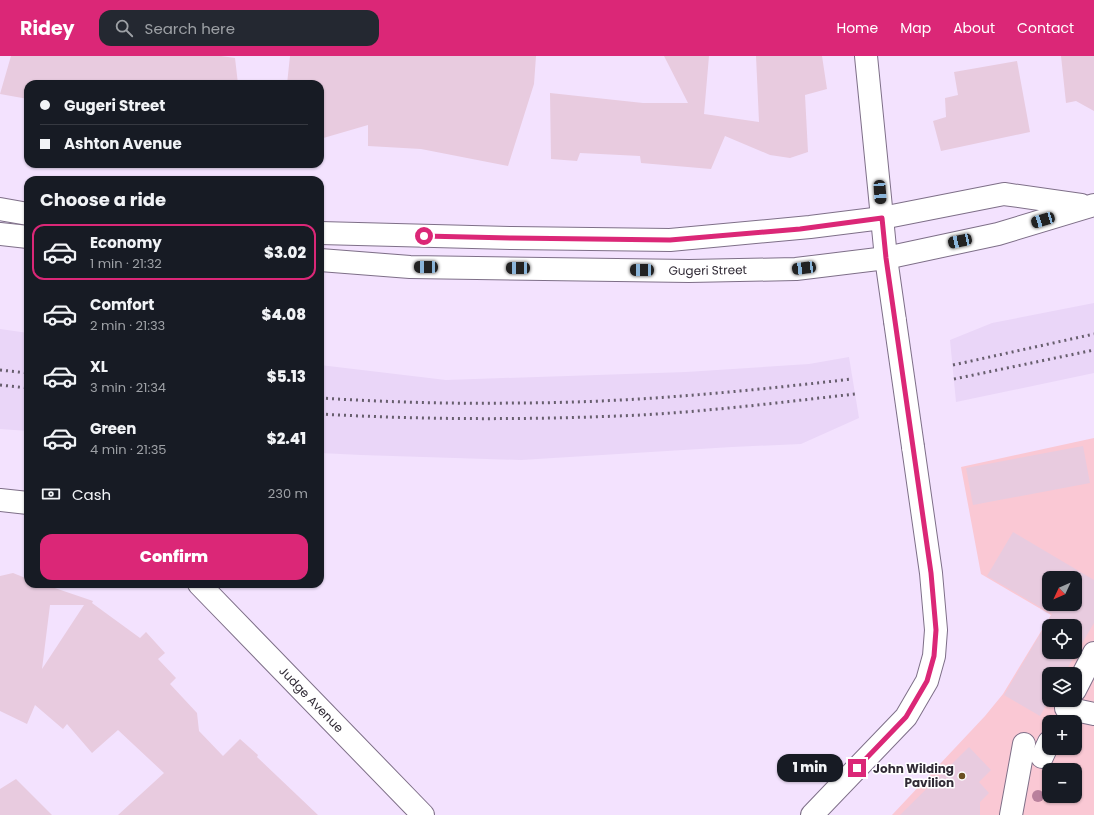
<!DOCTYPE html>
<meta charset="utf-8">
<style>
body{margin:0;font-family:Poppins,sans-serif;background:#242831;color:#f1f3f6;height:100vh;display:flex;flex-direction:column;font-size:15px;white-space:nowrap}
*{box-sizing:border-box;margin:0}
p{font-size:13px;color:#9ea1a6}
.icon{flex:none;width:22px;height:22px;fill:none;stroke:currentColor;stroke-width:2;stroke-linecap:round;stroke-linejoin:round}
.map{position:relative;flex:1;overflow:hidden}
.details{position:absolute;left:24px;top:120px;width:300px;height:412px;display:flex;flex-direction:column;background:#171b24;border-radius:12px;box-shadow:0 1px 3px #0004}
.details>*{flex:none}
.hud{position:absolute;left:24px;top:24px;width:300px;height:88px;border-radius:12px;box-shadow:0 1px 3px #0004;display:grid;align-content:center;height:88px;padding:0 16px;background:#171b24}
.needle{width:26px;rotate:226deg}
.controls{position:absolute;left:1042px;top:515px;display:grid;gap:8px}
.controls a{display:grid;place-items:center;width:40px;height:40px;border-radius:8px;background:#171b24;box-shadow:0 1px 3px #0004;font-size:20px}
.end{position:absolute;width:18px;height:18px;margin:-9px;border:5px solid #db2777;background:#fff;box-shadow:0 0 0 2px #fff}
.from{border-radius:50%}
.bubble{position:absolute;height:28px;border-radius:12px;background:#171b24;box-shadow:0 1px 3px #0004;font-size:13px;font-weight:800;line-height:28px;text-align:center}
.car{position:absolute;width:12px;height:24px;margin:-12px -6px;border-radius:5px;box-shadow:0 0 3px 1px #0007;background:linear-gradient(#222 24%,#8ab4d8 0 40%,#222 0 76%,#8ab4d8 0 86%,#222 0)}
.hud b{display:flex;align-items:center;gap:14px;height:38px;font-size:15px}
.hud b+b{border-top:1px solid #363941}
.hud i{width:10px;height:10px;background:#f1f3f6}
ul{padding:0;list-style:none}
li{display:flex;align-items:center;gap:12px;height:56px;margin:0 8px 6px;padding:0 8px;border:2px solid transparent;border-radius:12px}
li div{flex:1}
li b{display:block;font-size:15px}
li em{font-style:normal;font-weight:800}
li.selected{border-color:#db2777}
li>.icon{width:36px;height:36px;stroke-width:1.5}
h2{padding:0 16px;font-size:18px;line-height:48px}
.pay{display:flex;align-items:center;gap:10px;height:44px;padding:0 16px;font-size:15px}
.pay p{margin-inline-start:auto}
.button{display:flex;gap:8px;margin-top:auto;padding:8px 16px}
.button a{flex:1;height:46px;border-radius:12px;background:#db2777;color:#fff;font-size:16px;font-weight:800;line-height:46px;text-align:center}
header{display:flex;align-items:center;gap:24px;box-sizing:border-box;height:56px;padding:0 20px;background:#db2777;color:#fff}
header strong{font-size:19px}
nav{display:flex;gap:22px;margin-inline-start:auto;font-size:14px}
.search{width:280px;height:36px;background:#242831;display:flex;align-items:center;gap:10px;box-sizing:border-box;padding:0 14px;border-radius:12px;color:#9ea1a6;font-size:15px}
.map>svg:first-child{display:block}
.built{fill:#ead6f8}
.green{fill:#fac8d4;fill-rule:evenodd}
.building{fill:#e8cbdf;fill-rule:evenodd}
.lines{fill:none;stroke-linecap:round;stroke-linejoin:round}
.minor-casing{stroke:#7e6f88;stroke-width:24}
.major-casing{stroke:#7e6f88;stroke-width:24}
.minor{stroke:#fff;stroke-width:22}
.major{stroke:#fff;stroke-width:22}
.rail{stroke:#675e6d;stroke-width:3;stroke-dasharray:2 4;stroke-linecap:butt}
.major-bridge-casing{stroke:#7e6f88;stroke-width:24;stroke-linecap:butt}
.major-bridge{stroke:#fff;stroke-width:22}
.tree{fill:#b9819d}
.route{stroke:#db2777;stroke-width:5}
.poi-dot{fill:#6b5022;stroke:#fff;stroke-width:1.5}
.labels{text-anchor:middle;stroke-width:3;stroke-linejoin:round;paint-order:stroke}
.street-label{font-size:12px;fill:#312b36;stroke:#fff}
.poi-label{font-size:12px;font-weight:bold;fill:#312b36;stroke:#fff;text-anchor:end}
</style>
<header>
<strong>Ridey</strong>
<div class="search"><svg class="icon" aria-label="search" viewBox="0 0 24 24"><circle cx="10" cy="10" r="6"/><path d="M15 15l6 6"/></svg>Search here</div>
<nav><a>Home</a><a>Map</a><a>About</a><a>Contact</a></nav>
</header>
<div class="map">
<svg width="1094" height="759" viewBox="0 0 1094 759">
<rect width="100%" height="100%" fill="#f3e2fe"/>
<path class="built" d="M1094,247V317L956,346L950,284L992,267Z
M0,273L28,277V375L0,373Z
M849,301L859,362L801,388L732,391L521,404L361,399L320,397V309L446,324L686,316L809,308Z"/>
<path class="green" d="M1094,382V759H892L985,660L1003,638L1051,559L981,518L961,411ZM1049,522H1075V548H1049ZM1049,570H1075V596H1049ZM1049,618H1075V644H1049ZM1049,666H1075V692H1049ZM1049,714H1075V740H1049Z"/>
<path class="building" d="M11,0H221L235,2L238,28H28V43L0,38Z
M290,0H536L534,28L508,110L421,93L368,90V69L320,83V28H287Z
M664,0H709L704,58L759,66L756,0H822L827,33L805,39L808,96L790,102L770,99L725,80L711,113L641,107L640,100L580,97L577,105L551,103L550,37L643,47H688Z
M1061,0H1094V55L1076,45L1066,47Z
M1017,5L1030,76L941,95L933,65L946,61L945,42L958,39L954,16Z
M1083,390L1090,427L973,449L966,412Z
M1013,476L1094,524V567L1064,618H1049V644L1040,660L1004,639L1052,558L987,520ZM1049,522H1075V548H1049ZM1049,570H1075V596H1049Z
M13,517L28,523V528H43L93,545L92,547L140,582L146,576L165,597L158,603L176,622L170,628L197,657L199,675L223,700L240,683L258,699L257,701L318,759H118L164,717L118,674L92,697L67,668L63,673L35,649L27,668L0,655V520ZM50,549H84L42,613Z
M969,691L991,714L979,726L989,737L980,746V759H900Z
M16,723L52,759H0V733Z"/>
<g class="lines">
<g class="minor-casing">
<g id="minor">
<path d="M0,444L28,447"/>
<path id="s1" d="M199,528L423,759"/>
<path d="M1075,634L1094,597"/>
<path d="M1066,652L1094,658"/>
<path d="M1042,701L1049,686"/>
<path d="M1011,759L1024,688"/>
</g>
</g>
<g class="major-casing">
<g id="major">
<path d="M866,0L886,202L895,265"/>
<path d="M0,153L28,158"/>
<path d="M320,177L512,182L670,184L810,171L882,162L1004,138L1081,149"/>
<path d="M0,178L28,181"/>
<path id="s2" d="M320,204L410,211L689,215L796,213L886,202L998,178L1094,149"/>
<path d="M812,759L906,661L927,625L934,600L936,574L931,517L913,391"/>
</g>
</g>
<use href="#minor" class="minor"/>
<use href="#major" class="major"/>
<path class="rail" d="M953,309L1094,278
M0,314L28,317
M954,323L1094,294
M0,329L28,332
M320,342C385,346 449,348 514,347C627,347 740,336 852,323
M320,358C427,364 534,364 641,359C712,355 784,346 855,338"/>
<g class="major-bridge-casing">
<path id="major-bridge" d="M895,265L913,391"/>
</g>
<use href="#major-bridge" class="major-bridge"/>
</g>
<circle class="tree" cx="1038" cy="740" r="6"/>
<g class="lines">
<path class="route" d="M424,180L512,182L670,184L800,173L882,162L886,202L931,517L936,574L934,600L927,625L906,661L857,712"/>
</g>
<circle class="poi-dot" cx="962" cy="720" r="4"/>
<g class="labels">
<g class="street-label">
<text dy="4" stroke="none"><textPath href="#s2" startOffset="388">Gugeri Street</textPath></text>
<text dy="4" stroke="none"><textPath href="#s1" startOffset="161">Judge Avenue</textPath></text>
</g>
<g class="poi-label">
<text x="954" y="717">John Wilding<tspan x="954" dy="14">Pavilion</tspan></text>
</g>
</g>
</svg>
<div class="controls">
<a><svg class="needle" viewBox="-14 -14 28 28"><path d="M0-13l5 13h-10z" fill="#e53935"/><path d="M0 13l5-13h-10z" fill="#9ea1a6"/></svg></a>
<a><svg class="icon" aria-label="locate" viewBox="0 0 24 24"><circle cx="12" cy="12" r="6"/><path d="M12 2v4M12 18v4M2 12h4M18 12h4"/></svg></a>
<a><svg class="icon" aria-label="layers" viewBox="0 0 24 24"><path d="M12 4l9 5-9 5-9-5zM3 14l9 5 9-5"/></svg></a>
<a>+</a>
<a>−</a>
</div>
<i class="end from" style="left:424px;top:180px"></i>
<i class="end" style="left:857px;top:712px"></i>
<div class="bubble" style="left:777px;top:698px;width:66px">1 min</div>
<i class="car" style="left:880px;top:136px;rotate:176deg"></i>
<i class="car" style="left:1043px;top:164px;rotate:253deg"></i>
<i class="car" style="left:960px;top:185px;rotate:258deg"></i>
<i class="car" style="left:426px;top:211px;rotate:271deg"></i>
<i class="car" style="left:518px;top:212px;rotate:271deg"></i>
<i class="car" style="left:804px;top:212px;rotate:263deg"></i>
<i class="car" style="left:642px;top:214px;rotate:271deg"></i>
<div class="hud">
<b><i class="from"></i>Gugeri Street</b>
<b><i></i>Ashton Avenue</b>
</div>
<section class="details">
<h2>Choose a ride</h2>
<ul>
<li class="selected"><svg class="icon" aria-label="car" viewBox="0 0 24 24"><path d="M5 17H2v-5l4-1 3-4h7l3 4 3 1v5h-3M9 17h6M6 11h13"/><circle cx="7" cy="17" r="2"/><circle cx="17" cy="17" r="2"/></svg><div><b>Economy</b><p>1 min · 21:32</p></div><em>$3.02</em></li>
<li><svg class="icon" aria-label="car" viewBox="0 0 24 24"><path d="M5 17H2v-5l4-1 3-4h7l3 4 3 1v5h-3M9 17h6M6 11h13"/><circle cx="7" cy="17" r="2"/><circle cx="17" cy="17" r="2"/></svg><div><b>Comfort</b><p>2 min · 21:33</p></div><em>$4.08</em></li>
<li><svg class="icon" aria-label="car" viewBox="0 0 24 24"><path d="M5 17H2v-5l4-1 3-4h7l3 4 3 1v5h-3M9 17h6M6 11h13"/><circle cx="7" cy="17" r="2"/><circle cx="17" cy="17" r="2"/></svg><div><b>XL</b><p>3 min · 21:34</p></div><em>$5.13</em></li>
<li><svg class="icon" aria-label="car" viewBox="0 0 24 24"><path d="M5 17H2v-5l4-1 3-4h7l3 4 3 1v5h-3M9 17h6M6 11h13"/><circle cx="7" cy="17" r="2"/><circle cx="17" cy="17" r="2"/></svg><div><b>Green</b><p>4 min · 21:35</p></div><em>$2.41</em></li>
</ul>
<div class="pay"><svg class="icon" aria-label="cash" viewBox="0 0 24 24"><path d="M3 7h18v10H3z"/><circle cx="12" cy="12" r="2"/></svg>Cash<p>230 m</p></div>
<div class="button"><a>Confirm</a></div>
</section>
</div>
